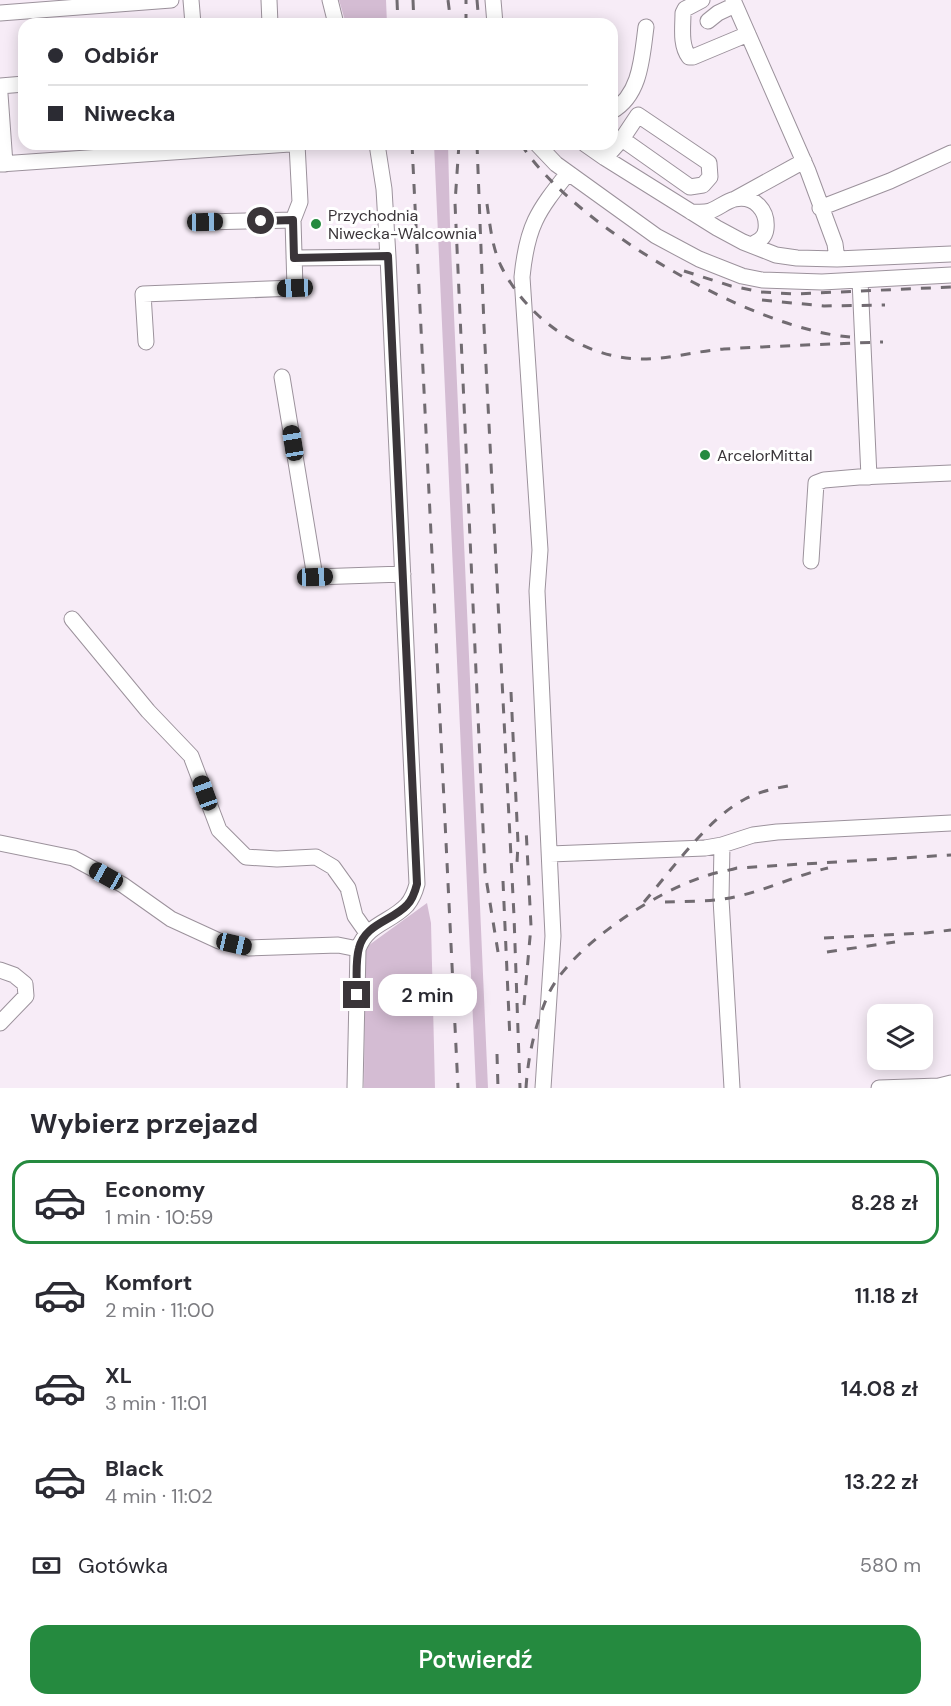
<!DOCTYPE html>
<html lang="pl">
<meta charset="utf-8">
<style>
body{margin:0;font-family:"DM Sans",sans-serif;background:#f2f2f3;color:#2b2b33;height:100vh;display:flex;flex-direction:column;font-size:22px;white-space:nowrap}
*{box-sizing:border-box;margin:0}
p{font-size:20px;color:#7c7c81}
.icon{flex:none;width:33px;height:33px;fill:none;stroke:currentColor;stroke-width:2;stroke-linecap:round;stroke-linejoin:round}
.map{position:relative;height:1088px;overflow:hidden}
.sheet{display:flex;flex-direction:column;background:#fff;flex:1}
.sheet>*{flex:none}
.top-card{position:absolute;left:18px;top:18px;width:600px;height:132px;border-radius:18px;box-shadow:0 3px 15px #0003;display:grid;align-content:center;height:132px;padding:0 30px;background:#fff}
.fabs{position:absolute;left:867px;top:1004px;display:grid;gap:12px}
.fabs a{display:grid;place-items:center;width:66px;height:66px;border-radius:12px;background:#fff;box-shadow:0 3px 15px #0003;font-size:30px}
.end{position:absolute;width:27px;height:27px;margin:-14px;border:8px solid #3a3539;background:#fff;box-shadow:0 0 0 3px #fff}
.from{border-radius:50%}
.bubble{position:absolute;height:42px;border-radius:18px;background:#fff;box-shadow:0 3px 15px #0003;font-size:20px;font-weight:600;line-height:42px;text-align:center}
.car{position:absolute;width:18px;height:36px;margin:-18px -9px;border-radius:8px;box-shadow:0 0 4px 2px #0007;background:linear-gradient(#222 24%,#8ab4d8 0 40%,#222 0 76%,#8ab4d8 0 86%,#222 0)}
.top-card b{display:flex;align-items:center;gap:21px;height:57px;font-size:22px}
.top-card b+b{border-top:2px solid #e1e1e2}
.top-card i{width:15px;height:15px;background:#2b2b33}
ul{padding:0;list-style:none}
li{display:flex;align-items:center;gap:18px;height:84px;margin:0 12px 9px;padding:0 18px;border:3px solid transparent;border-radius:18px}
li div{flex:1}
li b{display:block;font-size:22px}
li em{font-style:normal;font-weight:600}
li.on{border-color:#258a3f}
li>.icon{width:54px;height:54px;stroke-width:1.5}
h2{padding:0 30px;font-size:27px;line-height:72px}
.pay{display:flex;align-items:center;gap:15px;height:66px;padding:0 30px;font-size:22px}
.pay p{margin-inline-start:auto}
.cta{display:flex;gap:12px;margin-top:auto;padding:12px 30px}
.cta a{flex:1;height:69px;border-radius:18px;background:#258a3f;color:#fff;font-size:24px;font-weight:600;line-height:69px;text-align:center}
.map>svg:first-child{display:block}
.green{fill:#d4bcd3}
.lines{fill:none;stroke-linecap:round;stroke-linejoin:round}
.minor-casing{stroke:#9c929c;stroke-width:17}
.minor{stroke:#fff;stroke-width:15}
.rail{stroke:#716b71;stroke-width:3;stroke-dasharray:10 10;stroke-linecap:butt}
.route{stroke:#3a3539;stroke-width:8}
.poi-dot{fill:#258a3f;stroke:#fff;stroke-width:2}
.labels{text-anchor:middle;stroke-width:6;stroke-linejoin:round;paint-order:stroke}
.poi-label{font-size:16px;fill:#3a3539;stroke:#fff;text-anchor:start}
</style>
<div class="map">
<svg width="951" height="1088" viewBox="0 0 951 1088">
<rect width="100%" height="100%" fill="#f7ecf7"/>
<path class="green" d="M339,0H386L387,24H346Z
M434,144H448L450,224L488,1088H476Z
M427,903L431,923L435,1088H364L365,948Z"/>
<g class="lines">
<g class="minor-casing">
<path id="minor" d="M191,0L193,24
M269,0L270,24
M330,0L336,24
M493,0L495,24
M702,0L685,9L683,13C683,27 680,45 689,57H693L748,34
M733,0L808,171L835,244L837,259
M0,13L171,0
M708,21L718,13L735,5
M0,86L24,84
M0,94L5,164
M612,111C641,95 642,56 646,27
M537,144L556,164L656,236L699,259L742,276L762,280L822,282L951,275
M585,144L605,158L717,228L743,242L776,255L797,258L837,259L951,254
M605,158L622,139L638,115L709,163L710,177L703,185L690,187L622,139
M0,164L290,144
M735,199L804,161
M820,208L890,181L951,153
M691,212C697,212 704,213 710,211C719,208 726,201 735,199C755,195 768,211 766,229C765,238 759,241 751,245
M205,222L293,220
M294,258L388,257
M860,280L869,477
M146,342L143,294L295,288L293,220L300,202L297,144
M282,377L315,577L403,574
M811,561L816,483L824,480L859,477L951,473
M72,619L148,711L191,756L219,830L246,857L277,859L316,857L333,867L348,888L355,916L367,933
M0,843L73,858L123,885L171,919L219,941L249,948L338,945L358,949
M722,845L721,899L732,1088
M550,854L705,848L722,845L753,835L777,832L951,823
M0,970L14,975L25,984L26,996L0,1023
M355,1088L358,949C368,923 390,923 407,905C412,899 415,892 417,884L388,257L384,189L377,144
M543,1088L553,936L537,591L540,550L522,277C527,226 537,212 568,173
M879,1088L939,1086L951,1083"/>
</g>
<use href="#minor" class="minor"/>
<path class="rail" d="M397,0L398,24
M413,0L414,24
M448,0L451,24
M477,0L479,24
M466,24V0
M412,144L458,1088
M459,144L455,203L485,872L498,952
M477,144L484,326L514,916L520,1088
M521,144C574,227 752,329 850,337
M487,204C490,225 492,247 501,266C526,317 581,357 638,359C667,360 695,351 724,349C777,346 830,344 883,342
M684,271L731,286L761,292L794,294L951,287
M762,300L824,306L885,305
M511,692L518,843L517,863
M503,881L510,1040
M644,902C671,871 708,818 745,799C760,791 777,788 793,785
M665,902C689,901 715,902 739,896C769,889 797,875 828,868
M824,938L926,933L951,930
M827,952L895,942
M524,1005L531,926L526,828
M497,1054L498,1088
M526,1088C528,1056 535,1025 548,995C570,947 656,891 706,876C716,872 727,871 737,868L951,855"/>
</g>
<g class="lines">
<path class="route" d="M261,221L293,220L294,258L388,256L417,884C415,892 413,899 407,905C392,921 365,924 359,948C355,962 357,980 357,995"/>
</g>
<g class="poi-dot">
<circle cx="316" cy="224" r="6"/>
<circle cx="705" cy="455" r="6"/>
</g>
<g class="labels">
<g class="poi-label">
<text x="328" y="221">Przychodnia<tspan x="328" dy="18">Niwecka-Walcownia</tspan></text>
<text x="717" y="461">ArcelorMittal</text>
</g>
</g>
</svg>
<div class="fabs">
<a><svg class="icon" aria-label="layers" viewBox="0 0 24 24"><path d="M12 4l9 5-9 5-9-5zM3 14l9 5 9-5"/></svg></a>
</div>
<i class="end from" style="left:261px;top:221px"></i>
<i class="end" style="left:357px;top:995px"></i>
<div class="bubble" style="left:378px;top:974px;width:99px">2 min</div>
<i class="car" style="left:205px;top:222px;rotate:89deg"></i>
<i class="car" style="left:295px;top:288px;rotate:268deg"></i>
<i class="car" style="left:293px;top:443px;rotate:351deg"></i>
<i class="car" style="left:315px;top:577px;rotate:88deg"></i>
<i class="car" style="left:205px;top:793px;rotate:340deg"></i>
<i class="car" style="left:106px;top:876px;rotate:299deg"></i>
<i class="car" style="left:234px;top:944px;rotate:103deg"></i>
<div class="top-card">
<b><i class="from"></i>Odbiór</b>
<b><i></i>Niwecka</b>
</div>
</div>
<section class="sheet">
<h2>Wybierz przejazd</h2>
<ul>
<li class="on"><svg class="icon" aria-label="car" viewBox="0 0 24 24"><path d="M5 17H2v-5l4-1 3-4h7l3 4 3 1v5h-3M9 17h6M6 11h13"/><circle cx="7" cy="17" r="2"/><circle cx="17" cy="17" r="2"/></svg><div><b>Economy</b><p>1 min · 10:59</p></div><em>8.28 zł</em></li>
<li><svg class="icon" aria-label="car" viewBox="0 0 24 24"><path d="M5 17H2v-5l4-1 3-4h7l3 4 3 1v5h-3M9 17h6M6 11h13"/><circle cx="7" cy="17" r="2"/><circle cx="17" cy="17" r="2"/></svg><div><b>Komfort</b><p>2 min · 11:00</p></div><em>11.18 zł</em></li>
<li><svg class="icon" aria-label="car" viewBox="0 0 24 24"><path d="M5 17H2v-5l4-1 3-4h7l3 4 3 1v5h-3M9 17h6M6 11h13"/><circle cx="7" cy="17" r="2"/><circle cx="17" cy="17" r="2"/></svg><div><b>XL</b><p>3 min · 11:01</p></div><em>14.08 zł</em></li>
<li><svg class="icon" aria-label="car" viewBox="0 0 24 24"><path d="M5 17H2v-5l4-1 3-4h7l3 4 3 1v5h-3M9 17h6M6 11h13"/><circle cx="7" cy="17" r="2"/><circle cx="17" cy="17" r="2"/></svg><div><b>Black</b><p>4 min · 11:02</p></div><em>13.22 zł</em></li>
</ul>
<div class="pay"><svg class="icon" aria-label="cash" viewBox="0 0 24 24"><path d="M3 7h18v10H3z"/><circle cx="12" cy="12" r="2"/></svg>Gotówka<p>580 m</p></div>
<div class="cta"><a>Potwierdź</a></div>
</section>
